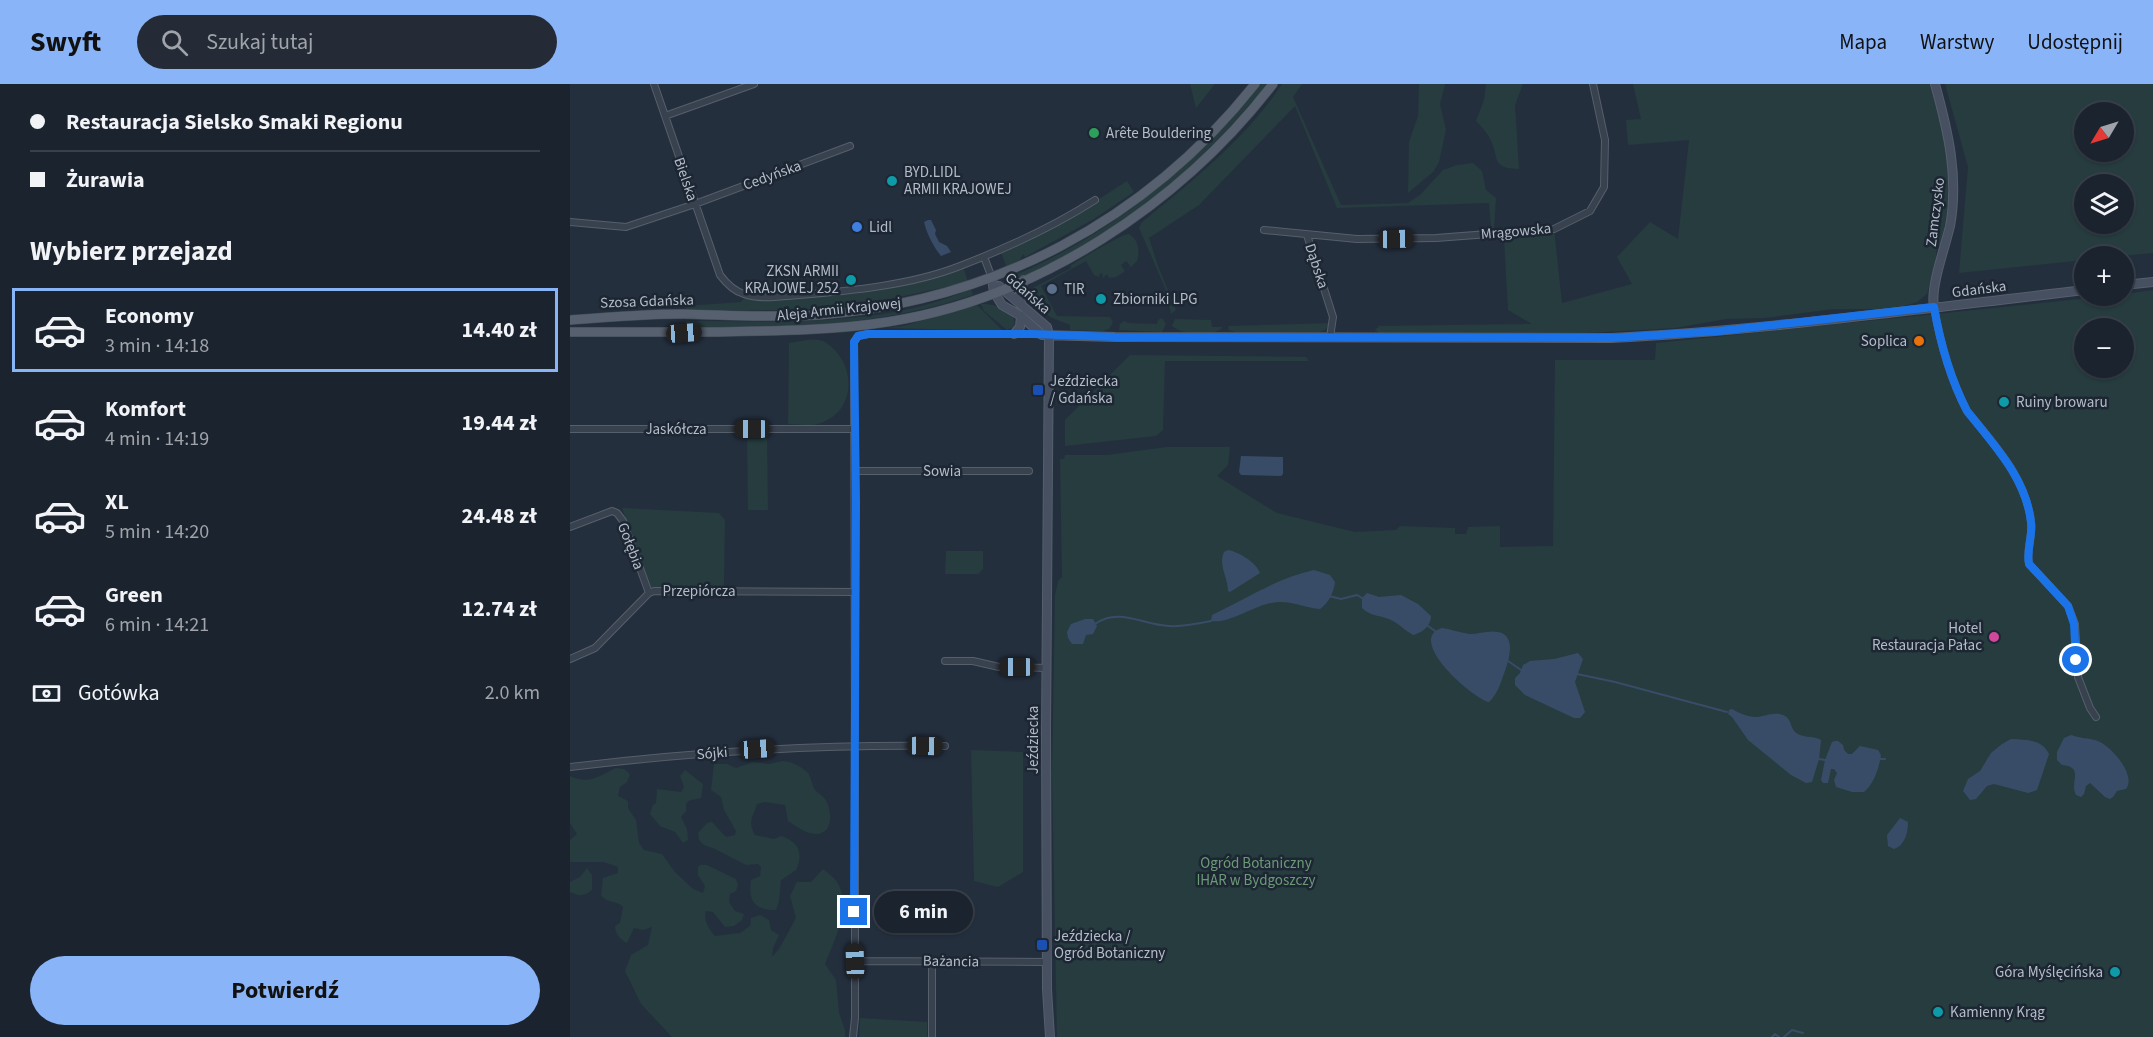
<!DOCTYPE html>
<html lang="pl">
<meta charset="utf-8">
<style>
body{margin:0;font-family:"Source Sans 3",sans-serif;background:#242b36;color:#f1f3f6;height:100vh;display:flex;flex-direction:column;font-size:22px;white-space:nowrap}
*{box-sizing:border-box;margin:0}
p{font-size:20px;color:#a0a4aa}
.icon{flex:none;width:33px;height:33px;fill:none;stroke:currentColor;stroke-width:2;stroke-linecap:round;stroke-linejoin:round}
.map{position:relative;flex:1;overflow:hidden}
.panel{display:flex;flex-direction:column;background:#1b232e;width:570px}
.panel>*{flex:none}
.banner{display:grid;align-content:center;height:132px;padding:0 30px;background:#1b232e}
.needle{width:39px;rotate:232deg}
.fabs{position:absolute;left:1504px;top:18px;display:grid;gap:12px}
.fabs a{display:grid;place-items:center;width:60px;height:60px;border-radius:50%;background:#1b232e;box-shadow:0 2px 4px #0004,0 0 0 2px #39404a;font-size:30px}
.end{position:absolute;width:27px;height:27px;margin:-14px;border:8px solid #1a73e8;background:#fff;box-shadow:0 0 0 3px #fff}
.from{border-radius:50%}
.bubble{position:absolute;height:42px;border-radius:21px;background:#1b232e;box-shadow:0 2px 4px #0004,0 0 0 2px #39404a;font-size:20px;font-weight:700;line-height:42px;text-align:center}
.car{position:absolute;width:18px;height:36px;margin:-18px -9px;border-radius:8px;box-shadow:0 0 4px 2px #0007;background:linear-gradient(#222 24%,#8ab4d8 0 40%,#222 0 76%,#8ab4d8 0 86%,#222 0)}
.banner b{display:flex;align-items:center;gap:21px;height:57px;font-size:22px}
.banner b+b{border-top:2px solid #39404a}
.banner i{width:15px;height:15px;background:#f1f3f6}
ul{padding:0;list-style:none}
li{display:flex;align-items:center;gap:18px;height:84px;margin:0 12px 9px;padding:0 18px;border:3px solid transparent;border-radius:0px}
li div{flex:1}
li b{display:block;font-size:22px}
li em{font-style:normal;font-weight:700}
li.current{border-color:#8ab4f8}
li>.icon{width:54px;height:54px;stroke-width:1.5}
h2{padding:0 30px;font-size:27px;line-height:72px}
.pay{display:flex;align-items:center;gap:15px;height:66px;padding:0 30px;font-size:22px}
.pay p{margin-inline-start:auto}
.primary-button{display:flex;gap:12px;margin-top:auto;padding:12px 30px}
.primary-button a{flex:1;height:69px;border-radius:36px;background:#8ab4f8;color:#111;font-size:24px;font-weight:700;line-height:69px;text-align:center}
header{display:flex;align-items:center;gap:36px;box-sizing:border-box;height:84px;padding:0 30px;background:#8ab4f8;color:#111}
header strong{font-size:28px}
nav{display:flex;gap:33px;margin-inline-start:auto;font-size:21px}
.search{width:420px;height:54px;background:#242b36;display:flex;align-items:center;gap:15px;box-sizing:border-box;padding:0 21px;border-radius:33px;color:#a0a4aa;font-size:22px}
main{display:flex;flex:1;min-height:0}
.map>svg:first-child{display:block}
.green{fill:#263c3f;fill-rule:evenodd}
.water{fill:#394c67}
.lines{fill:none;stroke-linecap:round;stroke-linejoin:round}
.stream{stroke:#394c67;stroke-width:2}
.street-casing{stroke:#565f6c;stroke-width:8}
.secondary-casing{stroke:#565f6c;stroke-width:10}
.primary-casing{stroke:#414a57;stroke-width:10}
.street{stroke:#38414e;stroke-width:6}
.secondary{stroke:#465061;stroke-width:8}
.primary{stroke:#56606e;stroke-width:9}
.route{stroke:#1a73e8;stroke-width:8}
.leisure-dot{fill:#2e9e5b;stroke:#1d2633;stroke-width:2}
.culture-dot{fill:#0f9aa8;stroke:#1d2633;stroke-width:2}
.shop-dot{fill:#3f7fe0;stroke:#1d2633;stroke-width:2}
.service-dot{fill:#5c6f8a;stroke:#1d2633;stroke-width:2}
.food-dot{fill:#e8710a;stroke:#1d2633;stroke-width:2}
.transit-dot{fill:#1a4fb4;stroke:#1d2633;stroke-width:2}
.hotel-dot{fill:#d1479c;stroke:#1d2633;stroke-width:2}
.labels{text-anchor:middle;stroke-width:5;stroke-linejoin:round;paint-order:stroke}
.poi-label{font-size:15px;fill:#b4bcc9;stroke:#1d2633;text-anchor:start}
.street-label{font-size:15px;fill:#b4bcc9;stroke:#1d2633}
.park-label{font-size:15px;fill:#6b9a76;stroke:#1d2633}
</style>
<header>
<strong>Swyft</strong>
<div class="search"><svg class="icon" aria-label="search" viewBox="0 0 24 24"><circle cx="10" cy="10" r="6"/><path d="M15 15l6 6"/></svg>Szukaj tutaj</div>
<nav><a>Mapa</a><a>Warstwy</a><a>Udostępnij</a></nav>
</header>
<main>
<section class="panel">
<div class="banner">
<b><i class="from"></i>Restauracja Sielsko Smaki Regionu</b>
<b><i></i>Żurawia</b>
</div>
<h2>Wybierz przejazd</h2>
<ul>
<li class="current"><svg class="icon" aria-label="car" viewBox="0 0 24 24"><path d="M5 17H2v-5l4-1 3-4h7l3 4 3 1v5h-3M9 17h6M6 11h13"/><circle cx="7" cy="17" r="2"/><circle cx="17" cy="17" r="2"/></svg><div><b>Economy</b><p>3 min · 14:18</p></div><em>14.40 zł</em></li>
<li><svg class="icon" aria-label="car" viewBox="0 0 24 24"><path d="M5 17H2v-5l4-1 3-4h7l3 4 3 1v5h-3M9 17h6M6 11h13"/><circle cx="7" cy="17" r="2"/><circle cx="17" cy="17" r="2"/></svg><div><b>Komfort</b><p>4 min · 14:19</p></div><em>19.44 zł</em></li>
<li><svg class="icon" aria-label="car" viewBox="0 0 24 24"><path d="M5 17H2v-5l4-1 3-4h7l3 4 3 1v5h-3M9 17h6M6 11h13"/><circle cx="7" cy="17" r="2"/><circle cx="17" cy="17" r="2"/></svg><div><b>XL</b><p>5 min · 14:20</p></div><em>24.48 zł</em></li>
<li><svg class="icon" aria-label="car" viewBox="0 0 24 24"><path d="M5 17H2v-5l4-1 3-4h7l3 4 3 1v5h-3M9 17h6M6 11h13"/><circle cx="7" cy="17" r="2"/><circle cx="17" cy="17" r="2"/></svg><div><b>Green</b><p>6 min · 14:21</p></div><em>12.74 zł</em></li>
</ul>
<div class="pay"><svg class="icon" aria-label="cash" viewBox="0 0 24 24"><path d="M3 7h18v10H3z"/><circle cx="12" cy="12" r="2"/></svg>Gotówka<p>2.0 km</p></div>
<div class="primary-button"><a>Potwierdź</a></div>
</section>
<div class="map">
<svg width="1583" height="953" viewBox="0 0 1583 953">
<rect width="100%" height="100%" fill="#242f3e"/>
<path class="green" d="M620,0H645L626,24Z
M690,0H697C624,89 549,150 443,197L441,193C542,150 621,85 690,0Z
M712,0H732L723,13L771,121L838,119L850,111L873,86L887,81L903,79L912,87L916,106L926,114L924,144H952V147L984,145L992,219L1062,200L1047,173L1080,138L1108,155L1119,56L1058,61L1056,36L1071,35L1063,0H1363L1380,79V107L1372,159L1367,162L1365,182L1357,210L1347,218L1334,222L1310,225H1263L1195,234L1156,235L1105,244L981,251L809,249L805,246L809,242L962,240L938,226L934,154L922,155L919,119L767,124L725,22L629,121L579,154L588,182L606,226L601,230L596,206L569,144L571,139C621,98 676,55 712,0Z
M849,0H875L870,20L876,46L869,78L863,88L838,109L839,58L848,32Z
M916,0H953L945,21L949,85C919,84 931,74 919,53C916,48 911,42 906,37L914,16Z
M1375,0H1583V169L1550,172H1515V176L1389,189L1398,83ZM1515,28H1554V68H1515ZM1515,100H1554V140H1515Z
M557,97L564,108L524,135L455,173L453,170L450,176L437,183L431,169L490,140Z
M559,150C569,156 570,167 567,177L561,183L556,177L551,181L555,187L546,193L539,194L537,190L533,194L532,189L529,190L530,193L524,191L516,177L471,202L487,232L540,233L543,238L539,245L532,247L500,246V241L480,233L457,212L459,206L501,184V181C512,175 551,150 559,150Z
M394,185L398,198L325,214L271,223L222,226L116,227V222L171,218L175,213C206,218 236,214 267,210C311,205 352,199 394,185Z
M401,205L403,211C305,243 218,244 116,243V237C213,237 310,244 401,205Z
M1583,206V953H487L482,690L485,511L488,497L492,493L490,375H494L495,371H537L597,363H660L658,381L647,392L707,429L785,448L826,446L830,442L885,444V450H896L898,443L930,442V463L983,462L985,276H1085L1086,259L1539,212H1554V210ZM1515,244H1554V284H1515Z
M411,220C423,219 449,226 444,243L437,246L414,227Z
M407,221L433,247L316,244L333,242Z
M592,234L596,240L592,248L549,246L550,240L554,237L558,239L587,240L588,236Z
M605,235L641,236L642,243H653C643,254 612,251 602,242Z
M760,239L755,246L749,248H665L659,246L658,242Z
M237,256C242,256 250,255 255,258C286,277 288,326 251,339C242,343 228,340 218,340L219,259Z
M560,271L736,273L739,277H595L593,346L586,352L495,362V336Z
M197,354L198,426H178L177,355Z
M52,424L149,429L155,436L154,504L81,503Z
M376,467H413V485L408,490H375Z
M401,666L453,668V788L428,803L404,797Z
M213,677C222,678 231,682 238,689C241,693 242,701 245,706C248,709 253,712 255,715C262,725 264,749 247,750C236,750 226,742 218,737L215,721L195,718L187,720C183,733 177,738 185,751L204,755L211,752C228,757 234,769 226,786L211,796L209,817L206,826C184,826 178,817 181,796L190,792L191,783L188,780L176,781L145,765L134,761L129,756L128,749L137,739L142,738L156,753L165,751L166,747L154,726L151,713L141,706L144,680H157L166,684L183,678L199,680Z
M46,684L54,685L60,690L57,698L50,703L48,712L58,717V724L66,736L69,759L74,766L92,770L104,787L123,805L133,809L135,802L128,791V783L130,781H137L166,795L168,801L166,807L160,810L159,818L165,827L174,830L172,836L164,842L155,843L143,828L136,827C133,837 139,845 145,852L170,849L180,842L181,834L190,831L199,836L201,846L209,851L203,864L202,873L209,865L226,834L220,812L227,798H241L253,785C258,789 264,793 267,798C282,821 264,858 255,880L266,896L269,929L275,946V953H102L71,920L55,887L61,871L78,861L82,843L73,846L64,844L57,859C51,856 45,850 45,842L50,839L53,823C47,816 37,820 31,811L33,794L48,789V783L34,778H0V756L7,750L0,739V692C19,701 29,692 46,684Z
M115,686L133,700L131,714L118,717L116,720V727L111,733L117,745L118,756L113,759L105,748L90,742L80,730L83,721L86,719L87,705L111,708L114,703L110,692Z
M17,784L22,791V806C14,813 9,812 0,808V798L10,793Z
M290,934L357,938V953H289Z"/>
<path class="water" d="M358,136H361L366,146L365,150L369,158L377,162L381,168L371,172C364,163 357,151 354,138Z
M671,372L713,373V390L711,392L671,391L669,388Z
M658,466C669,468 686,478 690,489L660,508L658,507C658,493 648,482 654,468Z
M744,486L760,491L765,498C764,508 758,520 750,525C736,524 723,517 708,518C686,519 661,540 641,537L642,531C676,515 707,494 744,486Z
M797,509L809,513L831,511L848,520L861,532C861,542 852,549 843,551C836,547 830,541 823,537C812,531 801,533 792,524V514Z
M515,535H523L527,542L523,550L516,551L513,560H502L498,554L497,548L501,540Z
M872,544C881,545 890,549 900,550C909,550 919,546 928,548C945,551 940,572 936,584C932,595 928,610 919,618C902,614 835,555 872,544Z
M1008,569L1013,575L1005,598L1015,628L1010,634H1004L955,611L945,601V594L950,589L953,581L960,577L984,575Z
M1162,625C1169,629 1178,633 1185,633C1194,633 1203,627 1213,631C1221,634 1220,641 1224,647C1231,655 1243,651 1251,656L1249,675L1242,698L1236,699L1221,691L1178,656L1162,633L1158,630L1159,626Z
M1501,651C1509,654 1517,654 1525,656C1540,660 1567,691 1556,705L1547,707L1543,713L1540,715L1535,713L1520,699L1516,702L1514,710L1511,713L1506,711C1499,698 1515,683 1492,681L1487,676V668L1494,654Z
M1441,655C1456,656 1472,655 1479,670L1467,706L1458,709L1424,700L1417,702L1406,715L1400,716L1393,707L1398,695L1410,687L1421,669L1432,660Z
M1265,657H1268L1273,661L1274,666L1278,670H1282L1290,662L1308,666L1311,671C1309,684 1304,700 1294,708H1282L1266,703L1264,696L1267,689L1264,685H1261L1258,699H1253L1251,696L1255,676L1262,658Z
M1330,734L1338,738C1338,749 1335,761 1324,765L1318,762L1317,751Z"/>
<g class="lines">
<path class="stream" d="M759,512L771,515L787,511L792,514
M525,540C549,523 573,541 599,542C613,543 627,540 641,537
M858,542L865,547
M938,577L951,586
M1007,590L1045,598L1157,628
M1249,675L1255,676
M1310,675H1315
M1202,953L1205,950L1209,953
M1214,953L1222,946L1233,949"/>
<g class="street-casing">
<path id="street" d="M84,0L150,191C156,199 164,207 174,210C191,216 211,212 229,211C280,207 342,201 390,182C437,164 483,143 525,116
M95,32L184,0
M0,138L56,143L125,120L280,62
M694,146L787,155L866,154L984,145L1020,127L1034,103L1035,56L1023,0
M737,151L763,233L760,253
M414,173L422,194
M1364,223C1370,258 1381,296 1397,327C1424,360 1456,394 1461,438C1463,452 1456,466 1459,480L1498,522L1505,540L1508,593L1520,624L1526,633
M0,345H285
M286,387H459
M0,443L42,427L47,429L53,437L79,509
M0,575L25,564L79,509L84,507L285,508
M375,577H403L429,583L477,584
M0,683C125,668 250,660 375,662
M362,876V953
M285,877L477,878
M283,953L285,934C285,709 285,483 284,258L288,252L298,250H472"/>
</g>
<g class="secondary-casing">
<path id="secondary" d="M422,194L424,208L432,221L451,232L472,251L545,253L1041,254C1199,246 1357,224 1515,206
M1554,201L1583,198
M429,202L477,243L479,251L476,647L477,905L480,953
M452,222L449,212L454,196
M1364,223C1360,203 1375,164 1380,142C1389,93 1378,47 1365,0
M444,250L450,243L451,232"/>
</g>
<g class="primary-casing">
<path id="primary" d="M0,236C38,233 75,230 113,230C159,231 204,234 249,231C424,217 576,137 685,0
M0,248C47,248 94,248 141,248C200,247 259,247 317,238C468,215 611,119 703,0"/>
</g>
<use href="#street" class="street"/>
<use href="#secondary" class="secondary"/>
<use href="#primary" class="primary"/>
</g>
<g class="lines">
<path class="route" d="M284,828L286,419L284,258L288,252L298,250H463L545,253L1041,254L1149,247L1364,223C1370,258 1381,296 1397,327C1424,361 1456,394 1461,438C1463,452 1456,466 1459,480L1498,522L1504,540L1506,576"/>
</g>
<circle class="leisure-dot" cx="524" cy="49" r="6"/>
<g class="culture-dot">
<circle cx="322" cy="97" r="6"/>
<circle cx="281" cy="196" r="6"/>
<circle cx="531" cy="215" r="6"/>
<circle cx="1434" cy="318" r="6"/>
<circle cx="1545" cy="888" r="6"/>
<circle cx="1368" cy="928" r="6"/>
</g>
<circle class="shop-dot" cx="287" cy="143" r="6"/>
<circle class="service-dot" cx="482" cy="205" r="6"/>
<circle class="food-dot" cx="1349" cy="257" r="6"/>
<g class="transit-dot">
<rect x="462" y="300" width="12" height="12" rx="3"/>
<rect x="466" y="855" width="12" height="12" rx="3"/>
</g>
<circle class="hotel-dot" cx="1424" cy="553" r="6"/>
<g class="labels">
<g class="poi-label">
<text x="536" y="54">Arête Bouldering</text>
<text x="334" y="93">BYD.LIDL<tspan x="334" dy="17">ARMII KRAJOWEJ</tspan></text>
<text x="299" y="148">Lidl</text>
<text x="269" y="192" text-anchor="end">ZKSN ARMII<tspan x="269" dy="17">KRAJOWEJ 252</tspan></text>
<text x="494" y="210">TIR</text>
<text x="543" y="220">Zbiorniki LPG</text>
<text x="1337" y="262" text-anchor="end">Soplica</text>
<text x="480" y="302">Jeździecka<tspan x="480" dy="17">/ Gdańska</tspan></text>
<text x="1446" y="323">Ruiny browaru</text>
<text x="1412" y="549" text-anchor="end">Hotel<tspan x="1412" dy="17">Restauracja Pałac</tspan></text>
<text x="484" y="857">Jeździecka /<tspan x="484" dy="17">Ogród Botaniczny</tspan></text>
<text x="1533" y="893" text-anchor="end">Góra Myślęcińska</text>
<text x="1380" y="933">Kamienny Krąg</text>
</g>
<g class="street-label">
<text transform="translate(202 91) rotate(-20)" y="5">Cedyńska</text>
<text transform="translate(116 95) rotate(71)" y="5">Bielska</text>
<text transform="translate(1365 128) rotate(-83)" y="5">Zamczysko</text>
<text transform="translate(946 147) rotate(-5)" y="5">Mrągowska</text>
<text transform="translate(747 182) rotate(72)" y="5">Dąbska</text>
<text transform="translate(1409 205) rotate(-7)" y="5">Gdańska</text>
<text transform="translate(458 209) rotate(41)" y="5">Gdańska</text>
<text transform="translate(77 217) rotate(-2)" y="5">Szosa Gdańska</text>
<text transform="translate(269 225) rotate(-6)" y="5">Aleja Armii Krajowej</text>
<text x="106" y="350">Jaskółcza</text>
<text x="372" y="392">Sowia</text>
<text transform="translate(61 462) rotate(69)" y="5">Gołębia</text>
<text x="129" y="512">Przepiórcza</text>
<text transform="translate(463 656) rotate(-90)" y="5">Jeździecka</text>
<text transform="translate(142 669) rotate(-5)" y="5">Sójki</text>
<text transform="translate(381 877) rotate(1)" y="5">Bażancia</text>
</g>
<g class="park-label">
<text x="686" y="784">Ogród Botaniczny<tspan x="686" dy="17">IHAR w Bydgoszczy</tspan></text>
</g>
</g>
</svg>
<div class="fabs">
<a><svg class="needle" viewBox="-14 -14 28 28"><path d="M0-13l5 13h-10z" fill="#e53935"/><path d="M0 13l5-13h-10z" fill="#a0a4aa"/></svg></a>
<a><svg class="icon" aria-label="layers" viewBox="0 0 24 24"><path d="M12 4l9 5-9 5-9-5zM3 14l9 5 9-5"/></svg></a>
<a>+</a>
<a>−</a>
</div>
<i class="end from" style="left:1506px;top:576px"></i>
<i class="end" style="left:284px;top:828px"></i>
<div class="bubble" style="left:304px;top:807px;width:99px">6 min</div>
<i class="car" style="left:826px;top:155px;rotate:89deg"></i>
<i class="car" style="left:114px;top:249px;rotate:86deg"></i>
<i class="car" style="left:182px;top:345px;rotate:270deg"></i>
<i class="car" style="left:447px;top:583px;rotate:270deg"></i>
<i class="car" style="left:355px;top:662px;rotate:91deg"></i>
<i class="car" style="left:187px;top:665px;rotate:86deg"></i>
<i class="car" style="left:285px;top:877px;rotate:358deg"></i>
</div>
</main>
